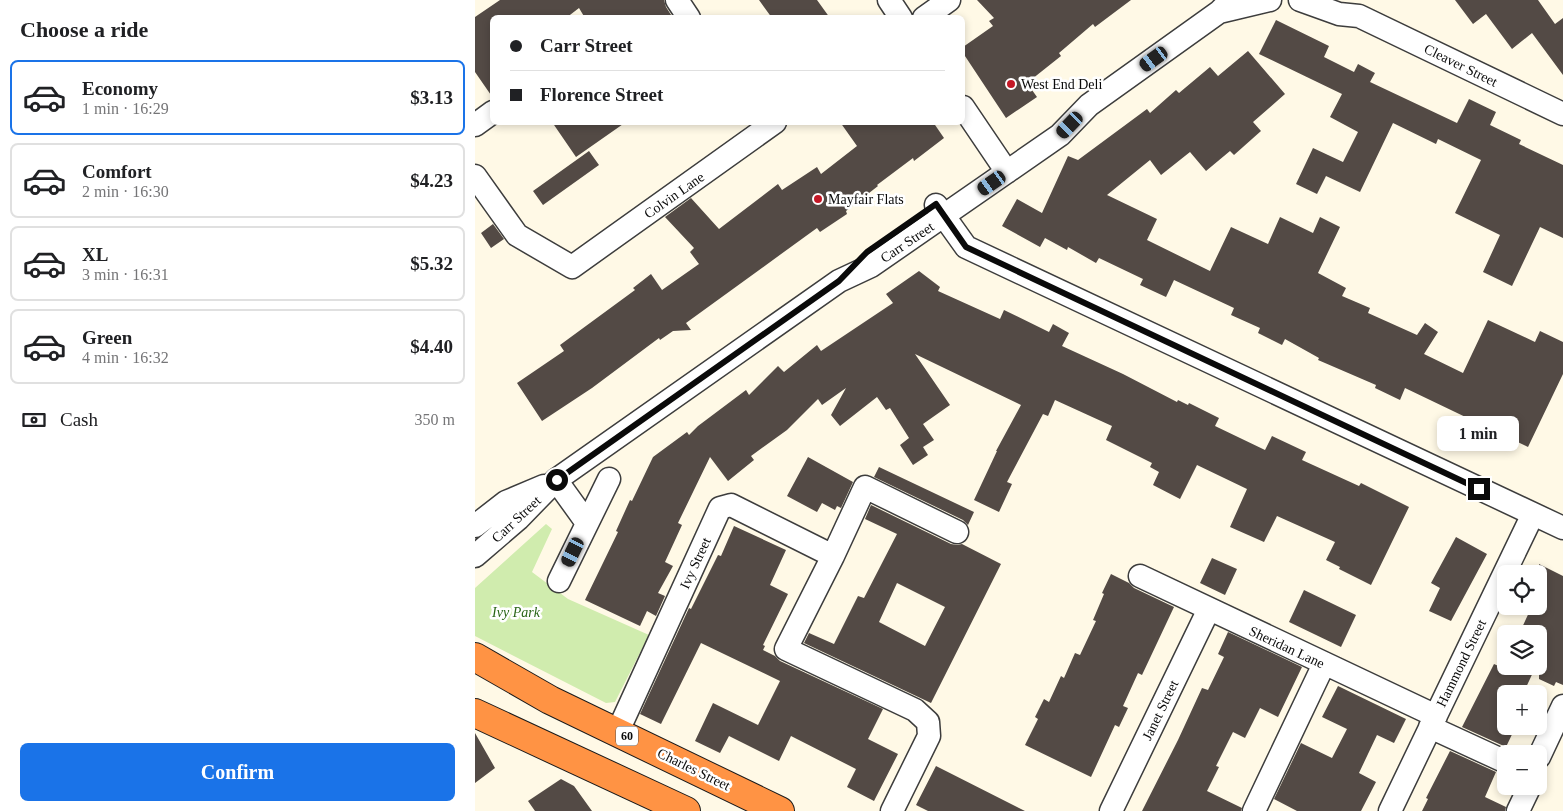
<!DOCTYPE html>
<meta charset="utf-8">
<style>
body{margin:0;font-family:"Times New Roman",serif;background:#f2f2f2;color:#202124;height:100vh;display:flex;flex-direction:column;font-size:19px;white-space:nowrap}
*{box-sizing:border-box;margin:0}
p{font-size:16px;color:#757577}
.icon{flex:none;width:28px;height:28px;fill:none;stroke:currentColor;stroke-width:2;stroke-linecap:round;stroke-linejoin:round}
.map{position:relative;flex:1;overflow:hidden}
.details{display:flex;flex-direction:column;background:#fff;width:475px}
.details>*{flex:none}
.banner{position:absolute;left:15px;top:15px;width:475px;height:110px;border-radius:8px;box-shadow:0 2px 8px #0003;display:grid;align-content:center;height:110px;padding:0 20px;background:#fff}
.controls{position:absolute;left:1022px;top:565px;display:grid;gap:10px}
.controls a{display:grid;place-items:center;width:50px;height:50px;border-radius:8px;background:#fff;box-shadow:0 2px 8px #0003;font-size:25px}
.end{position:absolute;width:22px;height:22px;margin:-11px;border:6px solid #0a0a0a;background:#fff;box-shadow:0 0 0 2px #fff}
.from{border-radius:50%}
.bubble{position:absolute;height:35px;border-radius:8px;background:#fff;box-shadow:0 2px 8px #0003;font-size:16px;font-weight:700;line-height:35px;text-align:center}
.car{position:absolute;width:15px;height:30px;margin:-15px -8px;border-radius:6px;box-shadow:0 0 4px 1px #0007;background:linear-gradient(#222 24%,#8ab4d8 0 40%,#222 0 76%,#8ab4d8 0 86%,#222 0)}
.banner b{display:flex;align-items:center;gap:18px;height:48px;font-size:19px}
.banner b+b{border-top:1px solid #e0e0e0}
.banner i{width:12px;height:12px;background:#202124}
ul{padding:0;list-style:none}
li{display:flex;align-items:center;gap:15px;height:75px;margin:0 10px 8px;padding:0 10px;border:2px solid #e0e0e0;border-radius:8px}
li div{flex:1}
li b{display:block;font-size:19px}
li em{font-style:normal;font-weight:700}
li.current{border-color:#1a73e8}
li>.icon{width:45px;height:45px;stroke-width:1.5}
h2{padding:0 20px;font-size:22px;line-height:60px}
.pay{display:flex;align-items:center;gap:12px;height:55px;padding:0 20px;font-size:19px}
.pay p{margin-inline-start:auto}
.cta{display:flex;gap:10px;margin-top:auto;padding:10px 20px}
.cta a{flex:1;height:58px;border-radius:8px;background:#1a73e8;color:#fff;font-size:20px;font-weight:700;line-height:58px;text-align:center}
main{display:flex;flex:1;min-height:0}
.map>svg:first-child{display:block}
.green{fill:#d0ecae}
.building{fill:#534a45;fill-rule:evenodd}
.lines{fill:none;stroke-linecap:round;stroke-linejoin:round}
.minor-casing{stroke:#3d3d3d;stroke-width:25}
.highway-casing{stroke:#1b1b1b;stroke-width:30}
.minor{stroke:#fff;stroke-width:22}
.highway{stroke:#ff9344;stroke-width:28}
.route{stroke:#0a0a0a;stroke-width:6}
.poi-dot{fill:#c31826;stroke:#fff;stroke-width:2}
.labels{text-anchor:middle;stroke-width:5;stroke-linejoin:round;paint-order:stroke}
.shield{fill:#fff;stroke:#545454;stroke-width:1}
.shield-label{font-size:12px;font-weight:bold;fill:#0a0a0a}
.street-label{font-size:14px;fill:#0a0a0a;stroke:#fff}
.poi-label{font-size:14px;fill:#0a0a0a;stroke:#fff;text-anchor:start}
.park-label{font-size:14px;font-style:italic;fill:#296517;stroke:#fff}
</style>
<main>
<section class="details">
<h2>Choose a ride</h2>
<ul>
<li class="current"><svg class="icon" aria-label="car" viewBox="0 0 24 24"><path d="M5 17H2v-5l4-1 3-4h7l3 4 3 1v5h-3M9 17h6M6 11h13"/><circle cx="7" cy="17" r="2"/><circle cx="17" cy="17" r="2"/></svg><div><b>Economy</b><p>1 min · 16:29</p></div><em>$3.13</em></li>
<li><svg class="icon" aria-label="car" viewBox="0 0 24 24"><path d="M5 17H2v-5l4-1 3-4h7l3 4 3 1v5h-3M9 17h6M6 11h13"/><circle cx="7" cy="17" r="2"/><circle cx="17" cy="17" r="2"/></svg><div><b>Comfort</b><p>2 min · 16:30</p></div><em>$4.23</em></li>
<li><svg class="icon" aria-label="car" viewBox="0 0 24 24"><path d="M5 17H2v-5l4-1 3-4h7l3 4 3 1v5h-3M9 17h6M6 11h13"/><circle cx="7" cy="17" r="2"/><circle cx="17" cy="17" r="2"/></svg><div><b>XL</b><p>3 min · 16:31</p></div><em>$5.32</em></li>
<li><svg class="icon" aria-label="car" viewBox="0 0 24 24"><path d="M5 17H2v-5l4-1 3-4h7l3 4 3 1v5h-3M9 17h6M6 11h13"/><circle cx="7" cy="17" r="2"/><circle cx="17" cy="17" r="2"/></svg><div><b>Green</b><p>4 min · 16:32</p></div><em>$4.40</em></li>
</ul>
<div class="pay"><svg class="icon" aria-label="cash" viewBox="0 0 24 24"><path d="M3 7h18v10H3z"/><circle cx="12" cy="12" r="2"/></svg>Cash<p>350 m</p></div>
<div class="cta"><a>Confirm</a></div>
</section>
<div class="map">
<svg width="1088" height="811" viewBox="0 0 1088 811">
<rect width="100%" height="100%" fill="#fff9e6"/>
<path class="green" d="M71,524L77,529L57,572L93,599L174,635L140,702L131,703L0,636V588Z"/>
<path class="building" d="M25,0H189L191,7L198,18H110L104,8L91,18H18V98L0,72V17Z
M284,0H342L355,18H297Z
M502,0H656L620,27L618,24L584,53L586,56L552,83L562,97L531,118L488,53V47L518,26L514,21L519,18Z
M980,0H1063L1080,24L1088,18V75L1057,33L1037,49L1011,14L998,24Z
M801,20L854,46L849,57L879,72L883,64L900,73L895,82L982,123L994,99L1021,112L1015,125L1046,140L1044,144L1088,165V238L1065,227L1037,286L1008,272L1025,235L980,213L1006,160L963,139L961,144L918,123L885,192L851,176L842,194L821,184L838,148L868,162L883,132L855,117L867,94L784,54Z
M773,51L810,94L778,122L786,131L759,155L755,151L731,171L715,152L686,175L675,160L632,195L682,219L672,240L735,271L756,227L793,244L805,217L838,233L845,217L865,227L843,273L871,288L867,296L895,308L893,313L942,335L950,323L963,332L949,354L988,373L1013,320L1060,342L1065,331L1088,342V374L1053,447L930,388L925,400L900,388L901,385L843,360L844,358L810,339L807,345L783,333L785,328L756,315L759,308L699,280L691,297L665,285L668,279L624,258L621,263L593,247L592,250L570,238L565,247L527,226L542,199L567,213L593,156L603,160L672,109L675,113L701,90L704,93L735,67L743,76Z
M77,122H151L101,157Z
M365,122H458L469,138L439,161L438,158L402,185L403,186L371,211L372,214L345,232L342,228L211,323L216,330L198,331L185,340L184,338L117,388L67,421L42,383L89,351L85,345L160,290L158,288L176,274L187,290L224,264L215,252L219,248L190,217L216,198L244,229L303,184L307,190L342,167L346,174L382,146Z
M114,151L124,165L68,205L58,191Z
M18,224L29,239L16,248L6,233Z
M444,271L465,287L463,291L525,319L529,310L574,332L578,324L594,333L587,346L648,374L702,402L703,400L713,405L714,403L744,418L740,426L790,450L797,436L831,452L827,460L884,486L886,483L934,507L896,585L864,569L865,567L851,560L860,542L802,516L789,542L755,527L772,489L722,465L705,499L678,485L684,472L675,467L677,463L631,440L637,426L580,400L573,416L568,414L532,482L537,484L524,512L499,500L522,451H521L546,405L440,354L475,405L448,424L459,440L448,447L453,455L438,465L425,445L434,438L415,408L411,410L402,397L365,426L356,415L371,388L347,405L343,399L312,430L276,456L279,460L253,481L235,457L203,523L207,525L190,562L198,566L183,593L190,596L181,616L172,611L165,626L110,600L143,532L141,531L155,500L157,501L178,457L212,432L214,435L223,426L271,390L274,395L303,366L309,372L342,345L346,351L418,303L411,294Z
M333,457L378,482L366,508L362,506L360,510L347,503L342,512L312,496Z
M404,467L499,512L493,525L488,520L399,477Z
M396,505L476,544L482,545L487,544L526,564L456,703L329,643L334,633L359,644L383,596L389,598L422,534L390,519ZM422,583L470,607L450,646L404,622Z
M259,526L311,550L295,585L313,594L288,645L290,646L288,650L300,656L305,661L408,709L393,739L423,754L399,801L372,787L381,769L316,736L304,761L254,736L245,753L220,741L238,703L283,725L305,681L226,643L186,724L165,714L214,608L216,609L243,555L246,556Z
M981,537L1012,554L976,621L954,611L965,588L956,583Z
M737,558L762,569L750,595L725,583Z
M1064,564L1088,576V685L1081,682L1079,686L1064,679V634H1044L1057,606H1064Z
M636,574L654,583L659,588L699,607L667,675L663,673L648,706L653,708L644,727L640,725L616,777L550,745L563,719L560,717L569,699L574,702L586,676L589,678L600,653L605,655L621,621L618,620L629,594L627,593Z
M829,590L881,615L866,647L814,622Z
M753,632L827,667L803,717L785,708L770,738L758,732L741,766L744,767L732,791L767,808L766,811H667L703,740L727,688L733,690L749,657L743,654Z
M1019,664L1028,668V666H1061L1048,694H1031V726H1041L1031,747L987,727Z
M863,686L931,719L919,743L902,735L884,773L901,782L886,811H822L799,799L826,743L857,758L872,729L847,717Z
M0,733L20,768L0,783Z
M975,751L1021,772L1010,797L1031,807L1030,811H947L953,799L951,798Z
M461,766L550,811H453L441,805Z
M86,779L99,786L117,811H60L53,801Z"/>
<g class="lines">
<g class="minor-casing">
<path id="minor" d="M202,0L214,18
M414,0L426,18
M825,0L864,14L884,16L1088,114
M744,12L795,0
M449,18L474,0
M488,107L532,172
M0,125L18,112
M0,176L42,235L97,267L300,122
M461,205L491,247L1088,528
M81,480L112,523
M0,526L31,502L69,486
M0,556L43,519L81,480L364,281L396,266L585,135L614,105L744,12L756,0
M665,576L961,716
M84,581L134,479
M955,727L1031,762
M143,731L245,508L256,505L358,556
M1064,757L1088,706
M417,811L454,736L453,722L440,710L311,649L358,556L390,487L482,532
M636,811L734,609
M779,811L849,664
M915,811L1058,514
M1043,811L1055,786"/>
</g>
<g class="highway-casing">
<path id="highway" d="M0,657L75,700L305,811
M0,713L211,811"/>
</g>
<use href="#minor" class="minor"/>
<use href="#highway" class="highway"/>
</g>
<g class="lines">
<path class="route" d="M82,480L364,281L392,252L461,204L491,247L1004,489"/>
</g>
<g class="poi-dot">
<circle cx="536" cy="84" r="5"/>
<circle cx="343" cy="199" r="5"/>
</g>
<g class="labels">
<rect class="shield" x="141" y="726.5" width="22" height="19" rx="4"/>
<g class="shield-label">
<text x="152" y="740">60</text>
</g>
<g class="street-label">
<text transform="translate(986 65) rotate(26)" y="5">Cleaver Street</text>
<text transform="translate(199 195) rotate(-35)" y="5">Colvin Lane</text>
<text transform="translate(432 242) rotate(-34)" y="5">Carr Street</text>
<text transform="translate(41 519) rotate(-43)" y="5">Carr Street</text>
<text transform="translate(220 563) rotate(-65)" y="5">Ivy Street</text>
<text transform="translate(812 647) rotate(25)" y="5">Sheridan Lane</text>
<text transform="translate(986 663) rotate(-64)" y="5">Hammond Street</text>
<text transform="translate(685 710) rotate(-64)" y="5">Janet Street</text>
<text transform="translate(219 769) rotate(26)" y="5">Charles Street</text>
</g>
<g class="poi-label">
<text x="546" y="89">West End Deli</text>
<text x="353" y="204">Mayfair Flats</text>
</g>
<g class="park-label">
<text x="41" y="617">Ivy Park</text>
</g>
</g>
</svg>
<div class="controls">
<a><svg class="icon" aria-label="locate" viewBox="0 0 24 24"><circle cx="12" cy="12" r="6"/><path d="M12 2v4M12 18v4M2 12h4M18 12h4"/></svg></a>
<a><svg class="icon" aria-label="layers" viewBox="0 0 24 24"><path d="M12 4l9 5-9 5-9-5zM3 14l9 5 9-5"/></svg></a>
<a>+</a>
<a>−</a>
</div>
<i class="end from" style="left:82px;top:480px"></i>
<i class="end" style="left:1004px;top:489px"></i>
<div class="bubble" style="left:962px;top:416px;width:82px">1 min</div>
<i class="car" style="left:679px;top:59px;rotate:234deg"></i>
<i class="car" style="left:595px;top:125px;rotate:224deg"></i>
<i class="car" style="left:517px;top:183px;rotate:235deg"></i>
<i class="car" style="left:98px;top:552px;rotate:206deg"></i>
<div class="banner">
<b><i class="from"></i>Carr Street</b>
<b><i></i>Florence Street</b>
</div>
</div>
</main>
